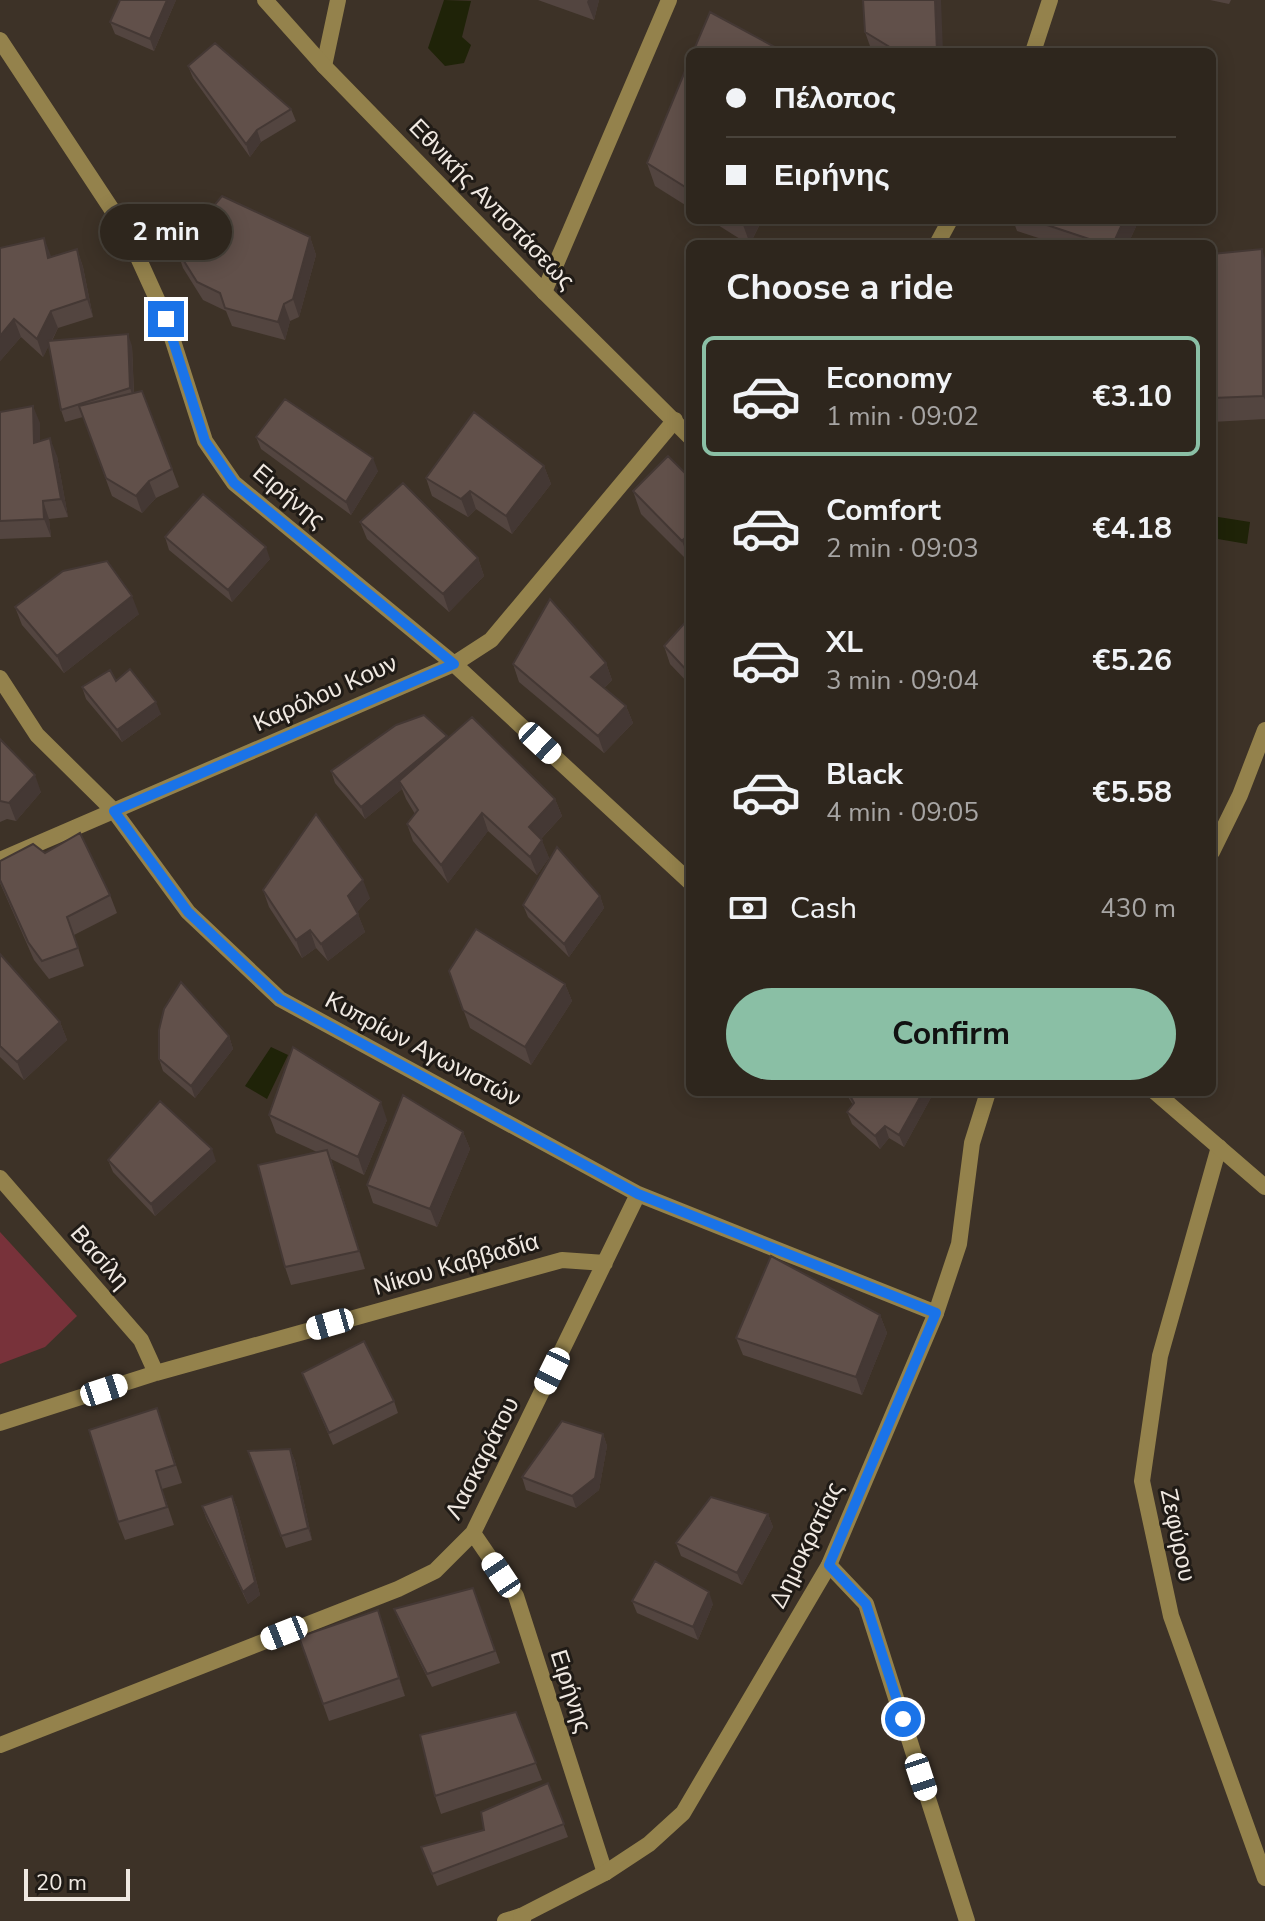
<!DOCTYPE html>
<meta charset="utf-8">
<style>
body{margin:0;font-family:"Nunito Sans",sans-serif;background:#362e26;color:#f1f3f6;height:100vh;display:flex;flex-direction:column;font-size:30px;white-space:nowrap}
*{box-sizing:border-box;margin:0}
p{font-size:26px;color:#a7a5a4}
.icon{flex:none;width:44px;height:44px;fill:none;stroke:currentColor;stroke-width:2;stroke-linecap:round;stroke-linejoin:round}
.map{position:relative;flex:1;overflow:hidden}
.details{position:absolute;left:686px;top:240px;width:530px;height:856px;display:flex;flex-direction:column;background:#2e261d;border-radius:12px;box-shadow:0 4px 20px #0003,0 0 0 2px #49433b}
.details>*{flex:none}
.banner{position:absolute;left:686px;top:48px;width:530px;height:176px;border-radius:12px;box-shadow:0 4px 20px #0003,0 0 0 2px #49433b;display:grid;align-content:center;height:176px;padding:0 40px;background:#2e261d}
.scale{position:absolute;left:24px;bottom:20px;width:106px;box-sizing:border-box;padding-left:8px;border:4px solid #f0e9e2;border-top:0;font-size:22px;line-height:28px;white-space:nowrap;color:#f0e9e2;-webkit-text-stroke:6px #201b16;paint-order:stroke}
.end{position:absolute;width:36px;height:36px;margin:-18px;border:10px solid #1a73e8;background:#fff;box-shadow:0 0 0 4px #fff}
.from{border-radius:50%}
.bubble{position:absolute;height:56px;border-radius:28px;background:#2e261d;box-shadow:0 4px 20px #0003,0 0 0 2px #49433b;font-size:26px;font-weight:700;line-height:56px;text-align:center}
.car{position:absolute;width:24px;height:48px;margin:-24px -12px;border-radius:10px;box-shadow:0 0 6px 2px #0007;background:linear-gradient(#fff 24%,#345 0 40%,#fff 0 76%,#345 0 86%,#fff 0)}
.banner b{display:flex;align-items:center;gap:28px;height:76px;font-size:30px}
.banner b+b{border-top:2px solid #49433b}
.banner i{width:20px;height:20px;background:#f1f3f6}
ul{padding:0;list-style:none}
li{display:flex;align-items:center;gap:24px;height:120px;margin:0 16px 12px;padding:0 24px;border:4px solid transparent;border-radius:12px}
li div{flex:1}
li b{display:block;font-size:30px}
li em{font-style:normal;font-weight:700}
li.selected{border-color:#8abfa5}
li>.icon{width:72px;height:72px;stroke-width:1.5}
h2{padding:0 40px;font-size:36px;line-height:96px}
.pay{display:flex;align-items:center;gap:20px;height:88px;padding:0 40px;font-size:30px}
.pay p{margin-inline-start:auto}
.cta{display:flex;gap:16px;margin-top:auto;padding:16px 40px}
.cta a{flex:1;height:92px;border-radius:48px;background:#8abfa5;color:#111;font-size:32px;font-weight:700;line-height:92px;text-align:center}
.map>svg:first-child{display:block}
.green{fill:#78323a}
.water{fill:#1f2308}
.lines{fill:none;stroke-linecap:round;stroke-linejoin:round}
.minor{stroke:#94824c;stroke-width:16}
.tertiary{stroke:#94824c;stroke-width:16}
.wall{fill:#534540}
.shaded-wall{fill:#443834}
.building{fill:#61504a;stroke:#443834;stroke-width:2}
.route{stroke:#1a73e8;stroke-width:10}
.labels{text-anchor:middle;stroke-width:6;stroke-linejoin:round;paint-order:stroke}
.street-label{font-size:24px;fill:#f0e9e2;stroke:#201b16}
</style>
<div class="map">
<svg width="1265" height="1921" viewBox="0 0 1265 1921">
<rect width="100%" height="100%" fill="#3d3227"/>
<path class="green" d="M0,1232L77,1316L45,1347L0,1364Z"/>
<path class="water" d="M444,0L471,1L462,37L471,45L464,63L445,66L428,48Z
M1212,516L1250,522L1247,544L1212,538Z
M271,1047L288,1055L267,1099L245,1086Z"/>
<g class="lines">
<path class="minor" d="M0,40L126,231L166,319L205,441L234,483L454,664L690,882
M1033,52L1050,0
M324,66L338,0
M937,244L950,220
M544,292L669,0
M0,678L37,735L114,811L188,912L280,999L638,1194L936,1313
M0,860L454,664L491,640L675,420
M1219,1147L1160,1356L1142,1481L1171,1616L1265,1878
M0,1178L141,1340L156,1373
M0,1423L156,1373L562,1260L605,1263
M473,1533L516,1596L605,1873
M829,1565L866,1604L967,1921
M0,1745L398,1589L435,1571L473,1533L638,1194
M505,1921L521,1916"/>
<path class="tertiary" d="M265,0L324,66L544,292L690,437
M1212,852L1240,795L1265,730
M1155,1092L1265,1187
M523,1921L521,1916L605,1873L649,1844L683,1813L829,1565L936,1313L959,1244L972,1143L988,1092"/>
</g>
<path class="wall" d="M120,0H176L154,51L115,34L110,22Z
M538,0H599L594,20Z
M1210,0H1231L1229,4Z
M865,32L943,52H875L871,49Z
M690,59V208L655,186L647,163Z
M188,66L291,109L296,121L261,142L250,157L193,78Z
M710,220H762L750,244H748Z
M1013,220H1139L1128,244H1057L1017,231Z
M310,237L316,255L299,317L290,321L285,340L232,326L226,311L203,300L183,268L177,250Z
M0,248L51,257L77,249L83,267L93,317L58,328L52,341L132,346L134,393L142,391L179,487L156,498L142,513L112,496L83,417L65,422L61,410L49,345L43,357L21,337L0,361Z
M1212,254L1265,258V419L1212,422Z
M0,412L40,423V441L57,456L68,517L49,519L51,537L0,539Z
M256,437L378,471L351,515L261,449Z
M544,466L551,484L512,534L476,509L468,517L432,496L426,478Z
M690,478V563L641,514L633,491Z
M360,522L478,558L484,576L449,612L367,539Z
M165,537L270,559L232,602L169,550Z
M15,607L139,614L64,673L22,625Z
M690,617V685L670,664L664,646Z
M606,663L612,680L604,688L626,706L633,723L604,753L519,682L513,664Z
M82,687L161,714L122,742L86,699Z
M448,738L555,799L562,816L541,839L549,858L537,875L488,831L448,883L413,841L407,824L415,814L406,799L402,789L365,819L335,783L331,771Z
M0,739L41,792L16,821L7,819L0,822Z
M45,853L110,895L117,913L74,935L84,966L49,979L34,960L0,883V861Z
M263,890L370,898L357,912L365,932L328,961L316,948L302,958L269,907Z
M600,896L604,908L569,957L528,917L523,905Z
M0,954L60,1022L67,1040L24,1080L0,1057Z
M449,971L565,984L572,1001L531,1065L470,1028Z
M229,1036L233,1049L195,1098L163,1071L159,1059Z
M845,1092H934L904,1147L889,1138L880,1149L852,1124L847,1112L853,1105Z
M269,1115L387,1120L364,1175L331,1159L365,1269L291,1285L285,1267L317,1152L276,1133Z
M463,1132L470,1149L437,1227L373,1203L367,1185Z
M108,1160L216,1161L155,1216L113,1172Z
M880,1315L887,1333L862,1395L743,1355L736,1338Z
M302,1373L394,1401L398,1413L333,1445Z
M163,1426L182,1483L162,1489L174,1525L125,1540L118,1522Z
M603,1434L607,1446L599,1490L576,1508L526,1490L522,1477Z
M290,1449L295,1461L312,1540L286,1548L248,1451Z
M232,1496L237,1508L260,1595L248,1604L206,1518L202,1506Z
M768,1514L773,1527L742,1585L681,1556L676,1543Z
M473,1588L500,1663L432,1687L399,1621L394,1609Z
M632,1601L713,1604L698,1640L637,1613Z
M378,1610L405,1696L329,1721L299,1637Z
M516,1712L542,1780L441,1814L435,1796Z
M548,1783L568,1837L437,1886L421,1847L484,1830Z"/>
<path class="shaded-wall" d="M167,0H176L154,51L150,39Z
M588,0H599L594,20L587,2Z
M935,0H941L943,52H937Z
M257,130L261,142L250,157L246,144Z
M743,220H762L750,244L742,222Z
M1124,220H1139L1128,244H1113Z
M310,237L316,255L299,317L293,299Z
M44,238L51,256L54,276L48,258Z
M77,249L83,267L93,317L87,299Z
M1262,249L1265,258V400L1263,396Z
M284,304L290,321L285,340L278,322Z
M51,311L58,328L43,357L37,339Z
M14,319L21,337L0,361V336Z
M128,334L132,346L134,400L130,388Z
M33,406L40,423V461L34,443Z
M50,438L57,456L68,517L61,499Z
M373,458L378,471L351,515L346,502Z
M544,466L551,484L512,534L506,516Z
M149,481L156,498L142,513L136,496Z
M470,491L476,509L468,517L461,499Z
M43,501L49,519L51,537L44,519Z
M690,533V563L682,541Z
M266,547L270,559L232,602L228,590Z
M478,558L484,576L449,612L443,594Z
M132,596L139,614L64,673L57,656Z
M606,663L612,680L597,694L591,677Z
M156,702L161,714L122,742L117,730Z
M626,706L633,723L604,753L598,736Z
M447,736L452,749L399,781L402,789L365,819L361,807Z
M35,775L41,792L16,821L9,803Z
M555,799L562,816L535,845L529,827Z
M482,813L488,831L448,883L441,865Z
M542,840L549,858L537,875L530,857Z
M363,880L370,898L355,914L348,896Z
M600,896L604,908L569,957L564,944Z
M358,914L365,932L328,961L321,944Z
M310,930L316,948L302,958L296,940Z
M565,984L572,1001L531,1065L525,1047Z
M60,1022L67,1040L24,1080L17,1062Z
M229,1036L233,1049L195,1098L191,1086Z
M923,1092H934L904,1147L899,1135Z
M381,1102L387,1120L364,1175L358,1157Z
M885,1126L889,1138L880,1149L875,1136Z
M463,1132L470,1149L437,1227L430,1209Z
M212,1149L216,1161L155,1216L151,1204Z
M327,1150L334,1168L365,1269L359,1251Z
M880,1315L887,1333L862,1395L856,1377Z
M603,1434L607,1446L599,1490L576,1508L572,1496Z
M290,1449L295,1461L312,1540L308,1528Z
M232,1496L237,1508L260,1595L248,1604L243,1592Z
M768,1514L773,1527L742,1585L737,1573Z
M709,1592L713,1604L698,1640L693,1627Z
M378,1610L385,1628L405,1696L399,1678Z"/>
<path class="building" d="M120,0H167L150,39L110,22Z
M863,0H935L937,52H898L865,32Z
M710,12L784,52H693Z
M215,43L291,109L257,130L246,144L188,66Z
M690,59V190L647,163Z
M222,196L310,237L293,299L284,304L278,322L225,308L220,293L197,282L177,250Z
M1032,220H1124L1113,244H1104Z
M44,238L48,258L77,249L87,299L51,311L37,339L14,319L0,336V248Z
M1262,249L1263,396L1212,398V254Z
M128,334L130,388L61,410L48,341Z
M142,391L172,469L149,481L136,496L106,478L79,406Z
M285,399L373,458L346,502L256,437Z
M33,406L34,443L50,438L61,499L43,501L44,519L0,521V412Z
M474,412L544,466L506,516L470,491L461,499L426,478Z
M668,456L690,478V533L682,541L633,491Z
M403,483L478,558L443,594L360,522Z
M203,494L266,547L228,590L165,537Z
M107,561L132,596L57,656L15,607L63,571Z
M550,599L606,663L591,677L626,706L598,736L513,664Z
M690,617V674L664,646Z
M130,669L156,702L117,730L82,687L110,670L116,681Z
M424,715L447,736L361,807L331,771L396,725Z
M472,717L555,799L529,827L542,840L530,857L482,813L441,865L407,824L418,810L399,781Z
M0,739L35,775L9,803L0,801Z
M316,814L363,880L348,896L358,914L321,944L310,930L296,940L263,890Z
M80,833L110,895L67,917L78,948L42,961L28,942L0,880V861L33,844L45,853Z
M557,847L600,896L564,944L523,905Z
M476,929L565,984L525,1047L463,1010L449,971Z
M0,954L60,1022L17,1062L0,1046Z
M181,982L229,1036L191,1086L159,1059V1030L164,1009Z
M293,1047L381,1102L358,1157L269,1115Z
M848,1092H923L899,1135L885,1126L875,1136L847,1112L854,1103Z
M403,1095L463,1132L430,1209L367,1185Z
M160,1101L212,1149L151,1204L108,1160Z
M327,1150L359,1251L285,1267L258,1165Z
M771,1256L880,1315L856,1377L736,1338Z
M364,1341L394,1401L329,1433L302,1373Z
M157,1408L175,1465L156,1471L167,1507L118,1522L89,1430Z
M562,1421L603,1434L595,1478L572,1496L522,1477Z
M290,1449L308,1528L281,1536L248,1451Z
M232,1496L255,1582L243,1592L202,1506Z
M711,1497L768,1514L737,1573L676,1543Z
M655,1561L709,1592L693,1627L632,1601Z
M473,1588L495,1651L427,1674L394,1609Z
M378,1610L399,1678L323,1704L299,1637Z
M516,1712L536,1763L435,1796L420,1735Z
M548,1783L564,1824L432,1874L421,1847L484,1830L481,1812Z"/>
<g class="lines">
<path class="route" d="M166,319L205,441L234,483L454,664L114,811L188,912L280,999L638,1194L936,1313L829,1565L866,1604L903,1719"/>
</g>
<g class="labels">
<g class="street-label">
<text transform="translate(492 204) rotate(46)" y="8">Εθνικής Αντιστάσεως</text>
<text transform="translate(289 496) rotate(40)" y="8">Ειρήνης</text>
<text transform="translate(325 693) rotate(-24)" y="8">Καρόλου Κουν</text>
<text transform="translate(423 1049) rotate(28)" y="8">Κυπρίων Αγωνιστών</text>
<text transform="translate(100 1257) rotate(49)" y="8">Βασίλη</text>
<text transform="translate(456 1264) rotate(-16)" y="8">Νίκου Καββαδία</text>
<text transform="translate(482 1458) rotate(-63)" y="8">Λασκαράτου</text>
<text transform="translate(1178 1535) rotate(78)" y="8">Ζεφύρου</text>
<text transform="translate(806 1545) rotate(-64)" y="8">Δημοκρατίας</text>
<text transform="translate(571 1691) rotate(72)" y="8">Ειρήνης</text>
</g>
</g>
</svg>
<div class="scale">20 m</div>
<i class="end from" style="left:903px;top:1719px"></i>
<i class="end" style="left:166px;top:319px"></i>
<div class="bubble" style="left:100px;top:204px;width:132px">2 min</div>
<i class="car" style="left:540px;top:743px;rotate:133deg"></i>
<i class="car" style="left:330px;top:1324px;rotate:254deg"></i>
<i class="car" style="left:552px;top:1371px;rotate:206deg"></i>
<i class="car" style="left:104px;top:1390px;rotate:72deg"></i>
<i class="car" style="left:501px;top:1575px;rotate:326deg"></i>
<i class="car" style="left:284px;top:1633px;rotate:248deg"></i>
<i class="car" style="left:921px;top:1777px;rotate:162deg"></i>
<div class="banner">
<b><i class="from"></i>Πέλοπος</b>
<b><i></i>Ειρήνης</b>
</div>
<section class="details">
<h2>Choose a ride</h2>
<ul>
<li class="selected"><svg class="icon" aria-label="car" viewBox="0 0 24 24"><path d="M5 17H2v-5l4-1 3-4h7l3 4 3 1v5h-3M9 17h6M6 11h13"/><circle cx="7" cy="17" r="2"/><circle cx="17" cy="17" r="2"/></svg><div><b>Economy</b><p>1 min · 09:02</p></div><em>€3.10</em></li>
<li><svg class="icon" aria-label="car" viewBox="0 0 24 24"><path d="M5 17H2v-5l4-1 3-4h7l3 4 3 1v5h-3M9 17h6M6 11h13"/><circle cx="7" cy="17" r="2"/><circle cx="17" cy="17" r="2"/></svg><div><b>Comfort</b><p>2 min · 09:03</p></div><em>€4.18</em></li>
<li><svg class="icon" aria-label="car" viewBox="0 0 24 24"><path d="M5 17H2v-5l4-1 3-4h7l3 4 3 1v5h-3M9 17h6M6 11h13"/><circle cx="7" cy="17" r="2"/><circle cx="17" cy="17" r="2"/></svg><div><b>XL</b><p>3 min · 09:04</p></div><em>€5.26</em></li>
<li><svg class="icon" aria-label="car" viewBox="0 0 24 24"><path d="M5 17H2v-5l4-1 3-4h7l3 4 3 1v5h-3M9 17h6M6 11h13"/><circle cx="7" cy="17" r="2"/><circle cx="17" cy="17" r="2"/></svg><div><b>Black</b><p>4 min · 09:05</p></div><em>€5.58</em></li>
</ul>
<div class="pay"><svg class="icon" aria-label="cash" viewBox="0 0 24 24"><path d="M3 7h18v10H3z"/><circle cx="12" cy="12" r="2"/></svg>Cash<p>430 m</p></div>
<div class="cta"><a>Confirm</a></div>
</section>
</div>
